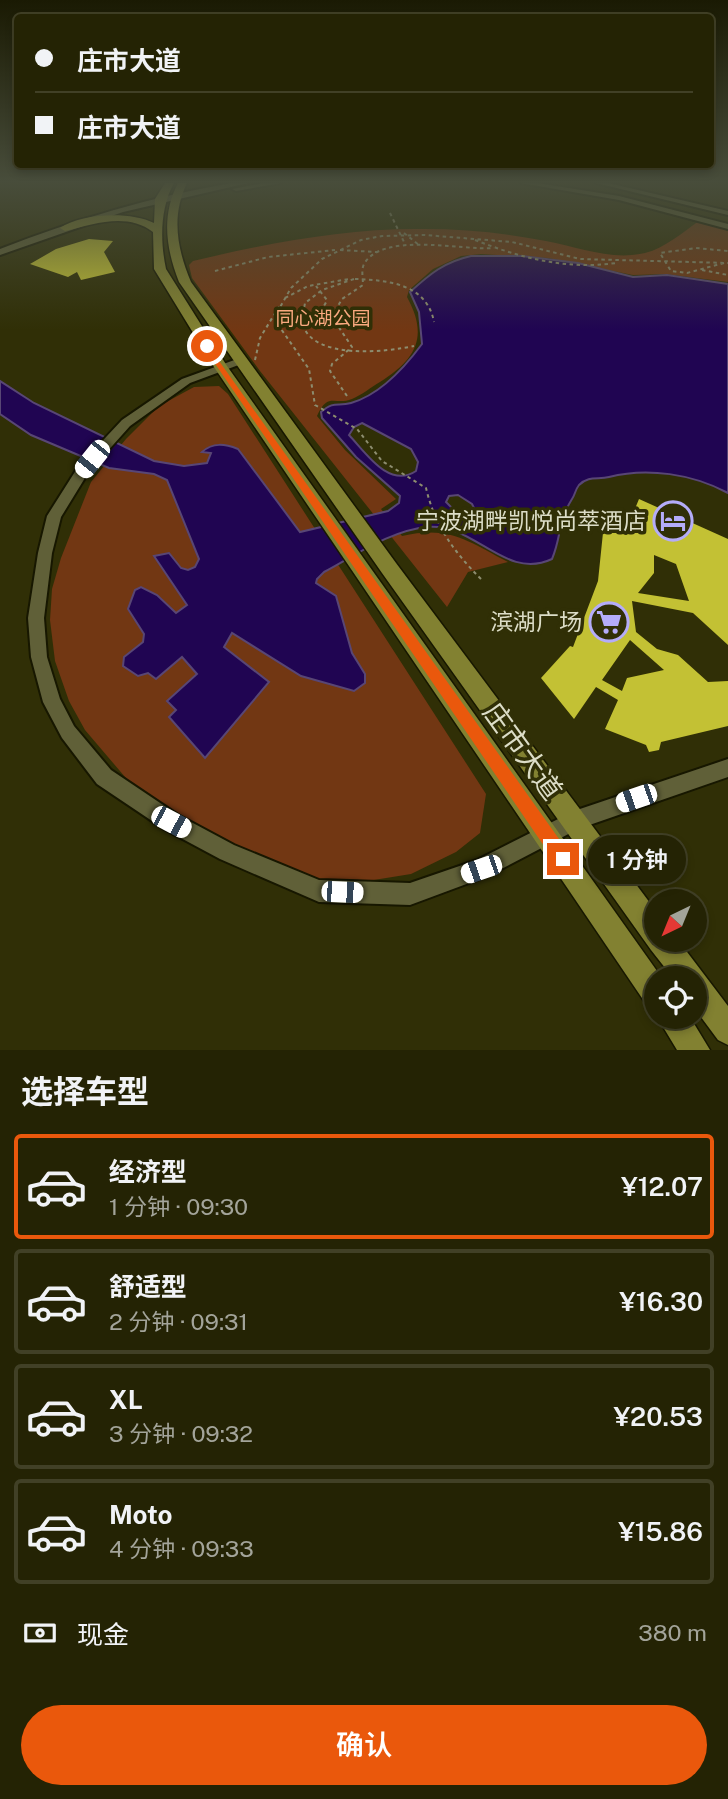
<!DOCTYPE html>
<html lang="zh">
<meta charset="utf-8">
<style>
body{margin:0;font-family:"Public Sans","Noto Sans SC",sans-serif;background:#2c2b0e;color:#f1f3f6;height:100vh;display:flex;flex-direction:column;font-size:26px;white-space:nowrap}
*{box-sizing:border-box;margin:0}
p{font-size:23px;color:#a3a49a}
.icon{flex:none;width:38px;height:38px;fill:none;stroke:currentColor;stroke-width:2;stroke-linecap:round;stroke-linejoin:round}
.map{position:relative;height:1050px;overflow:hidden}
.panel{display:flex;flex-direction:column;background:#242304;flex:1}
.panel>*{flex:none}
.guide{position:absolute;left:14px;top:14px;width:700px;height:154px;border-radius:7px;box-shadow:0 4px 10px #0003,0 0 0 2px #414026;display:grid;align-content:center;height:154px;padding:0 21px;background:#242304}
.needle{width:46px;rotate:223deg}
.controls{position:absolute;left:644px;top:889px;display:grid;gap:14px}
.controls a{display:grid;place-items:center;width:63px;height:63px;border-radius:50%;background:#242304;box-shadow:0 4px 10px #0003,0 0 0 2px #414026;font-size:35px}
.end{position:absolute;width:32px;height:32px;margin:-16px;border:9px solid #ea580c;background:#fff;box-shadow:0 0 0 4px #fff}
.from{border-radius:50%}
.bubble{position:absolute;height:49px;border-radius:24px;background:#242304;box-shadow:0 4px 10px #0003,0 0 0 2px #414026;font-size:23px;font-weight:600;line-height:49px;text-align:center}
.car{position:absolute;width:21px;height:42px;margin:-21px -10px;border-radius:9px;box-shadow:0 0 5px 2px #0007;background:linear-gradient(#fff 24%,#345 0 40%,#fff 0 76%,#345 0 86%,#fff 0)}
.guide b{display:flex;align-items:center;gap:24px;height:66px;font-size:26px}
.guide b+b{border-top:2px solid #414026}
.guide i{width:18px;height:18px;background:#f1f3f6}
ul{padding:0;list-style:none}
li{display:flex;align-items:center;gap:21px;height:105px;margin:0 14px 10px;padding:0 7px;border:4px solid #414026;border-radius:7px}
li div{flex:1}
li b{display:block;font-size:26px}
li em{font-style:normal;font-weight:600}
li.current{border-color:#ea580c}
li>.icon{width:63px;height:63px;stroke-width:1.5}
h2{padding:0 21px;font-size:32px;line-height:84px}
.pay{display:flex;align-items:center;gap:18px;height:77px;padding:0 21px;font-size:26px}
.pay p{margin-inline-start:auto}
.cta{display:flex;gap:14px;margin-top:auto;padding:14px 21px}
.cta a{flex:1;height:80px;border-radius:42px;background:#ea580c;color:#fff;font-size:28px;font-weight:600;line-height:80px;text-align:center}
.map>svg:first-child{display:block}
.green{fill:#723713}
.water{fill:#200552;stroke:#584675;stroke-width:2;fill-rule:evenodd}
.building{fill:#c3c134;fill-rule:evenodd}
.lines{fill:none;stroke-linecap:round;stroke-linejoin:round}
.minor-casing{stroke:#171700;stroke-width:4}
.major-casing{stroke:#171700;stroke-width:3}
.path{stroke:#8d8d6f;stroke-width:2;stroke-dasharray:3.5 3.5;stroke-linecap:butt}
.minor{fill:#606038;fill-rule:evenodd}
.major{fill:#828131;fill-rule:evenodd}
.route{fill:#ea580c}
.labels{text-anchor:middle;stroke-width:7;stroke-linejoin:round;paint-order:stroke}
.far-park-label{font-size:19px;fill:#faa97f;stroke:#302f06}
.poi-label{font-size:23px;fill:#dcddc7;stroke:#302f06;text-anchor:end}
.near-street-label{font-size:28px;fill:#dcddc7;stroke:#302f06}
</style>
<div class="map">
<svg width="728" height="1050" viewBox="0 0 728 1050">
<rect width="100%" height="100%" fill="#302f06"/>
<path class="green" d="M699,221L728,229V282L665,274L633,275L548,258L481,254L461,256L433,269L409,290L407,297C429,337 416,359 380,382C371,387 362,395 352,399C335,406 328,391 317,416L345,450L396,499L381,509L402,536C449,525 468,541 508,562L468,572L447,607L260,371L192,278L189,265L193,261C269,243 346,228 424,229C465,229 506,233 546,241C579,247 611,261 645,253C665,248 683,232 699,221Z
M219,386L228,394L486,794L480,833L456,852L411,874L324,888L232,849L131,784L85,730L69,701L55,661L50,620L52,589L61,558L91,482L126,439L159,406L194,387Z"/>
<path class="water" d="M471,256H522L578,263L633,277L667,275L728,284V493C693,474 647,467 609,477C598,480 589,475 579,485C575,490 575,495 572,499C557,523 562,535 552,559C505,581 475,523 428,527C391,530 356,555 324,572L317,579L316,583L336,596L352,653L365,674V683L354,691L301,676L232,633L224,647L269,682L205,758L169,717L176,710L167,701L197,674L182,657L156,679L148,673L138,676L123,666L124,657L143,642L144,634L128,609L135,590L141,587L157,595L176,613L187,605L154,556L169,553L181,568L188,570L195,567L199,559L167,480L154,474L109,468L31,435L0,414V381L34,403L154,461L184,466L207,463L211,453L202,452C213,442 225,444 238,449L300,532L388,511L399,503L400,496L356,457L322,418L321,412C335,400 337,407 351,403C379,395 405,367 422,344L419,312L410,292C430,274 444,262 471,256ZM362,423L411,449L418,462L416,471C389,489 366,453 349,435L354,427ZM458,495L472,504L477,514L473,519H463L446,502L449,496Z"/>
<path class="building" d="M89,239L113,241L104,252L115,272L81,280L77,272L68,277L30,264L56,249Z
M639,499L728,539V645L693,613L632,601L636,632L657,649L678,655L708,682L728,681V726L661,742L659,750L649,752L646,745L605,729L618,700L596,687L574,719L541,678L570,646L573,647L598,581L604,523L625,533ZM654,555L676,564L689,601L638,593L654,573ZM630,640L664,670L627,678L622,691L602,680Z"/>
<g class="lines">
<g class="minor-casing">
<path id="minor" d="M232,183H248L123,212L0,255V249C75,220 152,196 232,183Z
M264,183H281L236,191L232,189Z
M521,183H537L619,196L728,224V229L619,200Z
M596,183H608L728,211V215Z
M240,358L245,361L244,363L190,383L130,426L88,473L61,517L52,553L44,618L47,657L60,699L74,726L111,770L178,815L234,845L319,880L410,883L477,860L574,811L728,759V777L578,829L488,876L410,905L319,902L220,859L164,829L97,784L62,738L43,702L31,657L28,618L38,553L47,516L78,467L122,420L182,379Z"/>
</g>
<g class="major-casing">
<path id="major" d="M165,183H174C160,208 160,241 166,269L227,366L662,978H656V1008L646,1004L214,367L154,269L153,232C127,212 94,224 65,231L60,228C82,213 130,211 154,223L155,199Z
M178,183H187C171,216 177,249 191,282L396,563L656,911V940H678L728,1006V1045L718,1040L695,1009V978H673L651,950L382,573L179,282C166,249 161,215 178,183Z
M657,1017H690L710,1050H677Z"/>
</g>
<path class="path" d="M390,213L405,244
M404,233L419,245
M475,240C521,258 566,270 616,263
M340,250L377,252
M724,263L687,273L671,271L660,253L696,248L728,251
M702,270L728,275
M215,271L268,257L335,250
M354,279L322,290L305,303C304,310 301,318 303,325C314,360 386,352 414,346
M355,279C388,280 427,284 434,322
M285,298L308,286L349,279
M280,320C299,321 319,320 327,300L316,286
M255,360L260,338L280,305
M347,396L330,371L332,364L352,347L338,326L334,313L342,299L363,285C363,278 361,270 364,264C383,231 462,251 494,248
M481,579C454,552 435,526 426,488L382,461L357,429L315,405L309,369L281,329L279,309L291,288L322,259L361,240L382,236L425,235L512,242L580,259L728,263"/>
<use href="#minor" class="minor"/>
<use href="#major" class="major"/>
</g>
<linearGradient id="sky" x2="0" y2="1"><stop stop-color="#1a1a03"/><stop offset="0.55" stop-color="#484d3b"/><stop offset="1" stop-color="#484d3b" stop-opacity="0"/></linearGradient>
<rect width="728" height="330" fill="url(#sky)"/>
<path class="route" d="M207,344L569,853V865H557L203,346Z"/>
<defs>
<g id="hotel-ring" transform="scale(2.0125)"><circle r="9.5" fill="#302f06" stroke="#b4acf9" stroke-width="1.5"/><path d="M-6-4.5h1.5V1H6V5H4.5V3h-9V5H-6ZM-4 0a1.8 1.8 0 1 1 3.6 0ZM.5 0V-2.5h3Q6-2.5 6 0Z" fill="#b4acf9"/></g>
<g id="supermarket-ring" transform="scale(2.0125)"><circle r="9.5" fill="#302f06" stroke="#b4acf9" stroke-width="1.5"/><path d="M-6-5.5h2.5l.6 2H6L4.5 2H-2.5L-4.4-4H-6ZM-1.5 3.2a1.3 1.3 0 1 0 .1 0ZM3 3.2a1.3 1.3 0 1 0 .1 0Z" fill="#b4acf9"/></g>
</defs>
<g fill-rule="evenodd">
<use href="#hotel-ring" x="673" y="521"/>
<use href="#supermarket-ring" x="609" y="622"/>
</g>
<g class="labels">
<g class="far-park-label">
<text x="323" y="325">同心湖公园</text>
</g>
<g class="poi-label">
<text x="646" y="529">宁波湖畔凯悦尚萃酒店</text>
<text x="582" y="630">滨湖广场</text>
</g>
<g class="near-street-label">
<text transform="translate(523 751) rotate(54)" y="10">庄市大道</text>
</g>
</g>
</svg>
<div class="controls">
<a><svg class="needle" viewBox="-14 -14 28 28"><path d="M0-13l5 13h-10z" fill="#e53935"/><path d="M0 13l5-13h-10z" fill="#a3a49a"/></svg></a>
<a><svg class="icon" aria-label="locate" viewBox="0 0 24 24"><circle cx="12" cy="12" r="6"/><path d="M12 2v4M12 18v4M2 12h4M18 12h4"/></svg></a>
</div>
<i class="end from" style="left:207px;top:346px"></i>
<i class="end" style="left:563px;top:859px"></i>
<div class="bubble" style="left:588px;top:835px;width:98px">1 分钟</div>
<i class="car" style="left:92px;top:459px;rotate:219deg"></i>
<i class="car" style="left:636px;top:798px;rotate:251deg"></i>
<i class="car" style="left:171px;top:822px;rotate:118deg"></i>
<i class="car" style="left:481px;top:869px;rotate:251deg"></i>
<i class="car" style="left:342px;top:892px;rotate:92deg"></i>
<div class="guide">
<b><i class="from"></i>庄市大道</b>
<b><i></i>庄市大道</b>
</div>
</div>
<section class="panel">
<h2>选择车型</h2>
<ul>
<li class="current"><svg class="icon" aria-label="car" viewBox="0 0 24 24"><path d="M5 17H2v-5l4-1 3-4h7l3 4 3 1v5h-3M9 17h6M6 11h13"/><circle cx="7" cy="17" r="2"/><circle cx="17" cy="17" r="2"/></svg><div><b>经济型</b><p>1 分钟 · 09:30</p></div><em>¥12.07</em></li>
<li><svg class="icon" aria-label="car" viewBox="0 0 24 24"><path d="M5 17H2v-5l4-1 3-4h7l3 4 3 1v5h-3M9 17h6M6 11h13"/><circle cx="7" cy="17" r="2"/><circle cx="17" cy="17" r="2"/></svg><div><b>舒适型</b><p>2 分钟 · 09:31</p></div><em>¥16.30</em></li>
<li><svg class="icon" aria-label="car" viewBox="0 0 24 24"><path d="M5 17H2v-5l4-1 3-4h7l3 4 3 1v5h-3M9 17h6M6 11h13"/><circle cx="7" cy="17" r="2"/><circle cx="17" cy="17" r="2"/></svg><div><b>XL</b><p>3 分钟 · 09:32</p></div><em>¥20.53</em></li>
<li><svg class="icon" aria-label="car" viewBox="0 0 24 24"><path d="M5 17H2v-5l4-1 3-4h7l3 4 3 1v5h-3M9 17h6M6 11h13"/><circle cx="7" cy="17" r="2"/><circle cx="17" cy="17" r="2"/></svg><div><b>Moto</b><p>4 分钟 · 09:33</p></div><em>¥15.86</em></li>
</ul>
<div class="pay"><svg class="icon" aria-label="cash" viewBox="0 0 24 24"><path d="M3 7h18v10H3z"/><circle cx="12" cy="12" r="2"/></svg>现金<p>380 m</p></div>
<div class="cta"><a>确认</a></div>
</section>
